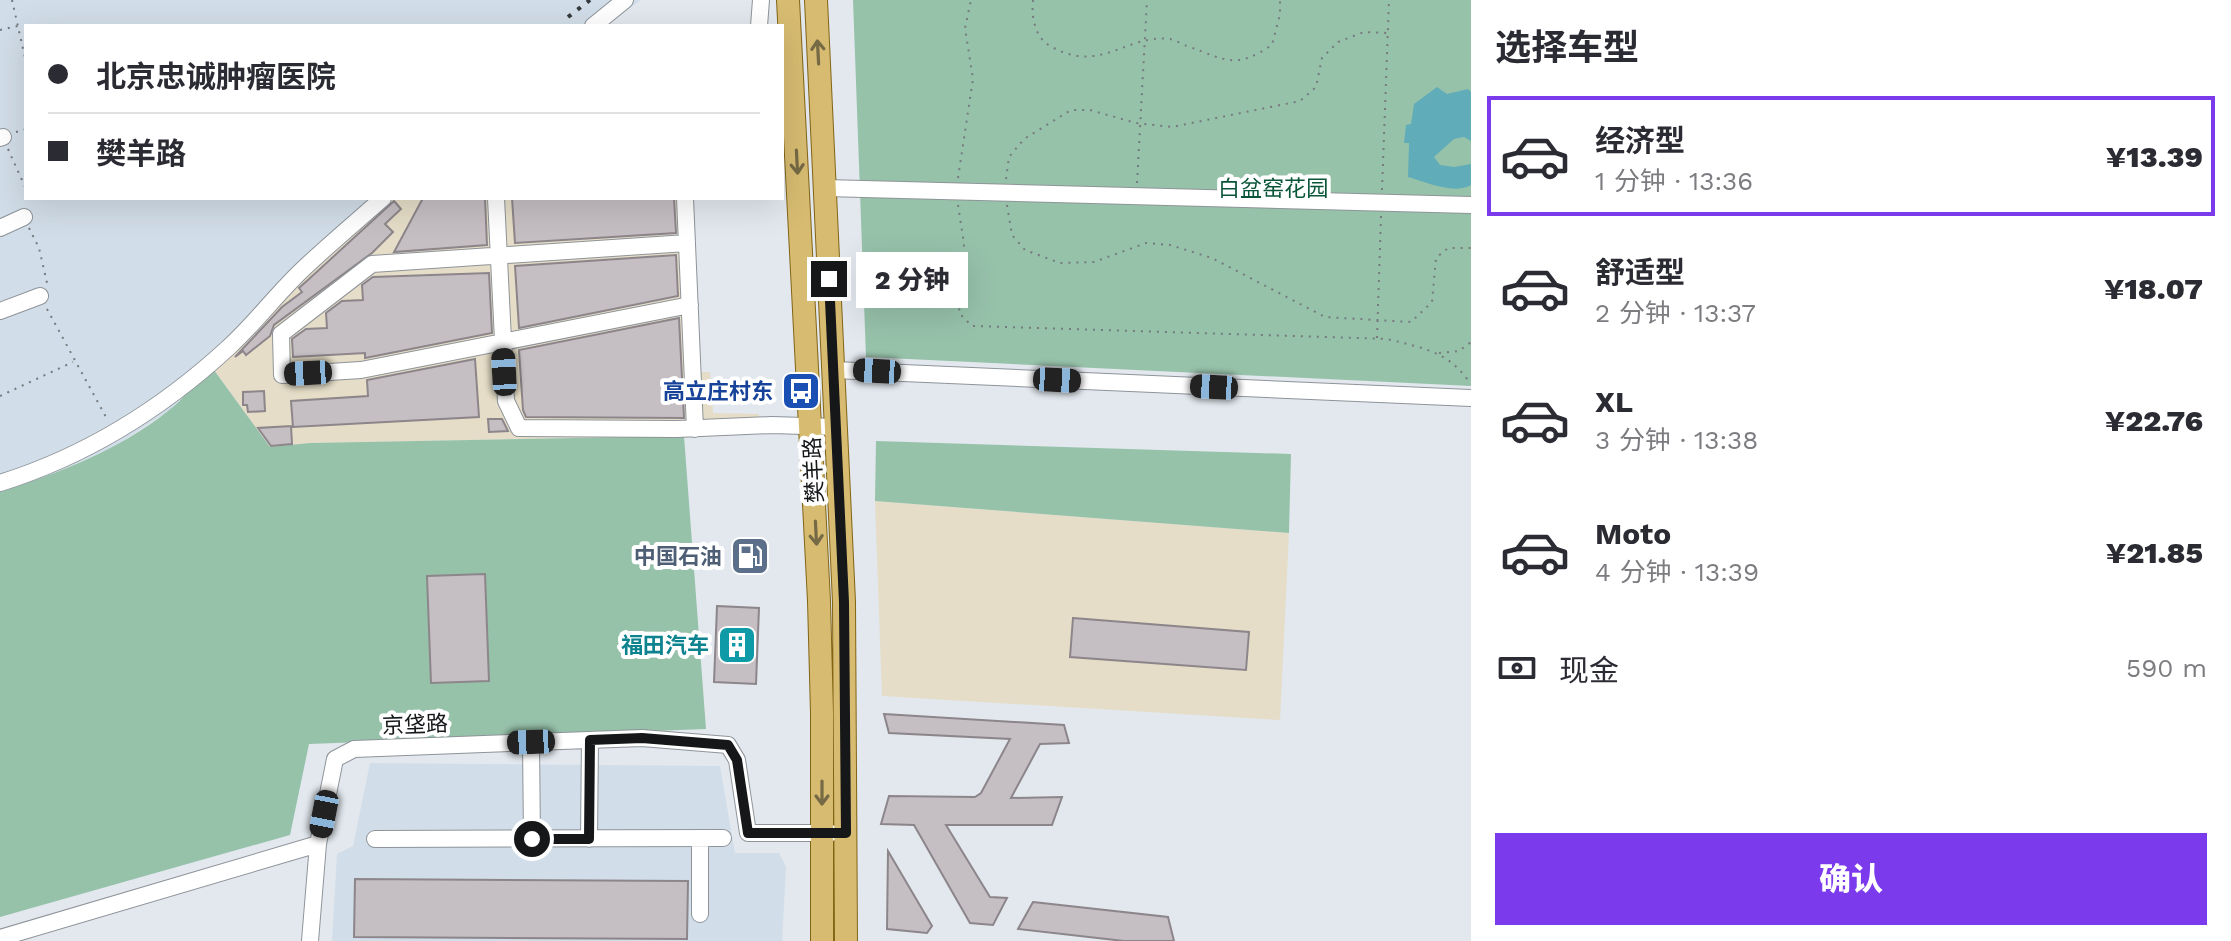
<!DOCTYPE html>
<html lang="zh">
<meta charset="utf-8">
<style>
body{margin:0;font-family:"Work Sans","Noto Sans SC",sans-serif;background:#f2f2f3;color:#2b2b33;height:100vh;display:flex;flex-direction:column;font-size:30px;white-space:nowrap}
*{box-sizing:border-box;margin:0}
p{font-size:26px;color:#7c7c81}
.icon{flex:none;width:44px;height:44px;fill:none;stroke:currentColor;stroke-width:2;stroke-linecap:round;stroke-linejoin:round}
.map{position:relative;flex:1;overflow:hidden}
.panel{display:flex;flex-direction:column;background:#fff;width:760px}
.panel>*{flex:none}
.guide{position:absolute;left:24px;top:24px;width:760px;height:176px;border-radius:0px;box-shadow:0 8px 32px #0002;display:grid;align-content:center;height:176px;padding:0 24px;background:#fff}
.end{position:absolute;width:36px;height:36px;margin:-18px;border:10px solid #151719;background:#fff;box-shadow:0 0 0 4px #fff}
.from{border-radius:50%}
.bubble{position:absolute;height:56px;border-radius:0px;background:#fff;box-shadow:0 8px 32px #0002;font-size:26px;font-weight:800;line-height:56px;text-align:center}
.car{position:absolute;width:24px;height:48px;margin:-24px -12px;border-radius:10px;box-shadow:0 0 6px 2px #0007;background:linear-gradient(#222 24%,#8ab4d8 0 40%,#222 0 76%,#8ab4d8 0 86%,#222 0)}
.guide b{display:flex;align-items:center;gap:28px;height:76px;font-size:30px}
.guide b+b{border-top:2px solid #e1e1e2}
.guide i{width:20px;height:20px;background:#2b2b33}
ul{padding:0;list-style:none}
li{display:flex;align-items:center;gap:24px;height:120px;margin:0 16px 12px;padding:0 8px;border:4px solid transparent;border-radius:0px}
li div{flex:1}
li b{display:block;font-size:30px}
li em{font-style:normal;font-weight:800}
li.active{border-color:#7c3aed}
li>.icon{width:72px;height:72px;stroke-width:1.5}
h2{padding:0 24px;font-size:36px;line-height:96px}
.pay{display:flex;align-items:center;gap:20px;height:88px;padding:0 24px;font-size:30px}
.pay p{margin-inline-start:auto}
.primary-button{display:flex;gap:16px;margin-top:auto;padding:16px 24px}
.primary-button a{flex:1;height:92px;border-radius:0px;background:#7c3aed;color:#fff;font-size:32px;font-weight:800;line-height:92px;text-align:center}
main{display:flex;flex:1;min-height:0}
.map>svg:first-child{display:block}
.industrial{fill:#e5ddc7}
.built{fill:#d1dde8}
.green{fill:#97c2aa}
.water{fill:#61acb9}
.building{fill:#c5bec3;stroke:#8c868b;stroke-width:2}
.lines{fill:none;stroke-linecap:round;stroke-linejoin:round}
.minor-casing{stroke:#8e9499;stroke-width:18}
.major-casing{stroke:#826415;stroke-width:24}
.path{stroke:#767a7e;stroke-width:2;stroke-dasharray:2 6;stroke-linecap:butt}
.minor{stroke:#fff;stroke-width:16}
.major{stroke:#d7bb71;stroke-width:22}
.rail{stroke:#36393c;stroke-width:4;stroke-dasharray:4 8;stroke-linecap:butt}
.oneway{stroke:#766945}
.route{stroke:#151719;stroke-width:10}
.labels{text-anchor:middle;stroke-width:8;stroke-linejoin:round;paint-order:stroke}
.park-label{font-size:22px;fill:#085538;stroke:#fff}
.transit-label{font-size:22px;font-weight:bold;fill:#164399;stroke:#fff;text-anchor:end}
.street-label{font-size:22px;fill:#151719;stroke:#fff}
.service-label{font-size:22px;font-weight:bold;fill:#4e5e75;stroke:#fff;text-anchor:end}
.culture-label{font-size:22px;font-weight:bold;fill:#0d838f;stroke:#fff;text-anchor:end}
</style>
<main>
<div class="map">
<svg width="1471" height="941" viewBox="0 0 1471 941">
<rect width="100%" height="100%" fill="#e2e8ee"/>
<path class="industrial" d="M387,198H689L696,372H710L713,413L759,414L758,431L684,436L310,443L270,447L211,366L305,273Z
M875,501L1289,533L1280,720L882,696Z"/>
<path class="built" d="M0,0H641L604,26H26V198H387L211,366L170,410L115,446L47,477L0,492Z
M370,763L720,766L735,853H779L786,867L782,941H332L337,854L353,846Z"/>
<path class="green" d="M853,0H1471V386L866,357Z
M211,366L270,447L310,443L684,436L706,729L309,744L290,835L0,917V492C59,473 119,450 168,411C184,399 197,380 211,366Z
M876,441L1291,454L1289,533L875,501Z"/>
<path class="water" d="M1437,87L1447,94L1468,89L1471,92V141L1464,137L1454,139L1434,157L1440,165L1454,167L1471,164V185C1454,195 1426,182 1408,177L1409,143H1404L1406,125L1411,124L1414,104Z"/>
<path class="building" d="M423,198H485L487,245L394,252Z
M512,198H674L676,233L515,243Z
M394,201L401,209L385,224L393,232L372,253L274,325L270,336L246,355L243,351L235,357L282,307L302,292L299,288L309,279Z
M676,255L678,296L519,328L515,266Z
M489,273L492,333L365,358V353L293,357L292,339L306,329L327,328L326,313L342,301L363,300L362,285L373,277Z
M679,318L684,418L526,417L523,410L519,350Z
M475,359L479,417L293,427L291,401L368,396L367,380Z
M264,391L265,411L248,412L247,405H243V392Z
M488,419H502L508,431L489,432Z
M291,426L292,444L271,446L258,428Z
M485,574L489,681L431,683L427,576Z
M717,606L759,608L756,684L714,682Z
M1073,618L1249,632L1246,670L1070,657Z
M884,714L1064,725L1069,743L1040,744L1011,798L1062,797L1052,825H946L990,897L1007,898L993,925L970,923L914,825L881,824L889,796L975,797L981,793L1010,739L889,733Z
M888,851L932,926L927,933L887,929Z
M355,879L688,881L687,939L354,937Z
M1033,902L1168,917L1174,941H1124L1018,929Z"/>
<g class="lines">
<g class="minor-casing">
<path id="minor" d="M593,26L625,0
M759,26L761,0
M0,138L3,137
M825,188L1471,205
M496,198L506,401L519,428L677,429L772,425L836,427
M685,198L695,429
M0,228L24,217
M687,243L372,264L281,334L282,375L361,370L690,305
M0,311L40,296
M834,370L1471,398
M0,483C86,456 164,407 229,347C255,323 276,295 301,271C327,246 356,222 383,198
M531,742L532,839
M700,838V914
M375,839L723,838
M589,839L590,740
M0,938L318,844
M310,941L318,844L335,759L354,749L642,738L728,745L737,760L748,833H831"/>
</g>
<g class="major-casing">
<path id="major" d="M788,0L819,601L822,713V941
M816,0L844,602L846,941"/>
</g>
<path class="path" d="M12,0L26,62
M1033,0C1031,17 1035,39 1052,47C1102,74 1125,34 1170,39C1175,40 1182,44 1187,46C1227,60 1234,70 1272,45L1280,14V0
M0,30L18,26
M16,132L26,129
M8,149L26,189
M958,178L973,79L965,28L971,0
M1006,179L1009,157L1024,139L1071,110H1090L1136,123L1172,127L1300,101L1316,87L1322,58L1338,42L1364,32L1388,33
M1137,183L1147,0
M1382,190L1389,0
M958,205L964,244L959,313L972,326L1387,339C1419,347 1447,351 1467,379L1466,385
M1007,205L1012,235L1025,250L1060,263L1094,262L1146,243L1170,245L1212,258L1325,317L1411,322L1432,302L1436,258L1448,248H1471
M29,228L39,248L47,283
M47,309L107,419
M1377,338L1381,216
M1439,353L1459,351L1471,342
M0,396L73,362"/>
<use href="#minor" class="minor"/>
<use href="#major" class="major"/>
<path class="rail" d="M568,17L590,0"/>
</g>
<defs><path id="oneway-shaft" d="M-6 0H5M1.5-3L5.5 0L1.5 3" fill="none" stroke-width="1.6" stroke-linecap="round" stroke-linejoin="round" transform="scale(2)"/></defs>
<g class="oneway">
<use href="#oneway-shaft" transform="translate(818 52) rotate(-93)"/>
<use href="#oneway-shaft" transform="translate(797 162) rotate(87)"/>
<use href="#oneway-shaft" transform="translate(816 533) rotate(87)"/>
<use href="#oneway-shaft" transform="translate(822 793) rotate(90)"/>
</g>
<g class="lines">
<path class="route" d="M532,839H589L590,740L642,738L728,745L737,760L748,833H846L844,602L829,279"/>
</g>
<defs>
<g id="bus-square" transform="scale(2)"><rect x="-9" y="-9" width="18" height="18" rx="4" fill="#1a4fb4" stroke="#fff"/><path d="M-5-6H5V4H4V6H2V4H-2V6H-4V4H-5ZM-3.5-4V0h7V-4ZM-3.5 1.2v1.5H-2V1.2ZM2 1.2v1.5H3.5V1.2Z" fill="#fff"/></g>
<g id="fuel-square" transform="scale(2)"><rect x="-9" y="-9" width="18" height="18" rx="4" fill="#5c6f8a" stroke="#fff"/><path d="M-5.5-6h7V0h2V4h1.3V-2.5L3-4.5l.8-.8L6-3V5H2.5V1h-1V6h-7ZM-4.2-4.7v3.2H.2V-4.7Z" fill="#fff"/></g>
<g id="building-square" transform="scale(2)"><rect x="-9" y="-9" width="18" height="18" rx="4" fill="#0f9aa8" stroke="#fff"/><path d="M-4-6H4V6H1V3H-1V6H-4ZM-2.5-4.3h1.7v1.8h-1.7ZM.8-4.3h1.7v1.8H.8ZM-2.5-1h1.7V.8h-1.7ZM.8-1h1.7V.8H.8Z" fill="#fff"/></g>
</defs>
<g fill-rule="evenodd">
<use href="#bus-square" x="801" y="391"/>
<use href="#fuel-square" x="750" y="556"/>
<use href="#building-square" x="737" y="645"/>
</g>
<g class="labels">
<g class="park-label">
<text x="1273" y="196">白盆窑花园</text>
</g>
<g class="transit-label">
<text x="773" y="399">高立庄村东</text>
</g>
<g class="street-label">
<text transform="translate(813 470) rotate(-93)" y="8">樊羊路</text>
<text transform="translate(415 724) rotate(-2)" y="8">京垡路</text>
</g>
<g class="service-label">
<text x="722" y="564">中国石油</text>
</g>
<g class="culture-label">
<text x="709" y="653">福田汽车</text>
</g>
</g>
</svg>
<i class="end from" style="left:532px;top:839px"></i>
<i class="end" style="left:829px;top:279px"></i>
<div class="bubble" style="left:856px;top:252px;width:112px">2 分钟</div>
<i class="car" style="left:877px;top:371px;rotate:273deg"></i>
<i class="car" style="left:504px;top:372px;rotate:357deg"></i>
<i class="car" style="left:308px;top:373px;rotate:267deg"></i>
<i class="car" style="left:1057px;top:380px;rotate:93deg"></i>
<i class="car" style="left:1214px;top:387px;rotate:273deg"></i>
<i class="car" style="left:531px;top:742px;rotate:268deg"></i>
<i class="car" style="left:324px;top:814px;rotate:191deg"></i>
<div class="guide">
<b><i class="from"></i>北京忠诚肿瘤医院</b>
<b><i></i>樊羊路</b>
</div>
</div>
<section class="panel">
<h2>选择车型</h2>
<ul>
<li class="active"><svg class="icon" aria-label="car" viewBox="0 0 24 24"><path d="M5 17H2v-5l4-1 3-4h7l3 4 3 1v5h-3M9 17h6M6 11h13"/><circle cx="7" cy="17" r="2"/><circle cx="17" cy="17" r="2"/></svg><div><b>经济型</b><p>1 分钟 · 13:36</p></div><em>¥13.39</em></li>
<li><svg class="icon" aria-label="car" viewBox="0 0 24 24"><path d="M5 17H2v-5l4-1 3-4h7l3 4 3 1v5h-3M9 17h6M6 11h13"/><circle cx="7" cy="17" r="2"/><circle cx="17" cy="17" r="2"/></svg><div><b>舒适型</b><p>2 分钟 · 13:37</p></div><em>¥18.07</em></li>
<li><svg class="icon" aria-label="car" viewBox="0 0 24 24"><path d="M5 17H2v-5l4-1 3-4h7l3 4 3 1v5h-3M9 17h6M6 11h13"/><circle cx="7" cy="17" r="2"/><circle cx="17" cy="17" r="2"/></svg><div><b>XL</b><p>3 分钟 · 13:38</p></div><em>¥22.76</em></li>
<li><svg class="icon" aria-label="car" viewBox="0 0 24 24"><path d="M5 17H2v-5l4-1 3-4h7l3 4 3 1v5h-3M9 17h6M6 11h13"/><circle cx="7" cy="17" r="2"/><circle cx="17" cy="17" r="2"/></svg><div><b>Moto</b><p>4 分钟 · 13:39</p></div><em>¥21.85</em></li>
</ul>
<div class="pay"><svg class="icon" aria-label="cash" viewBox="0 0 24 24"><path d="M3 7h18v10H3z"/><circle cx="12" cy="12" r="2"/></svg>现金<p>590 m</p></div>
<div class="primary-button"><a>确认</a></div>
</section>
</main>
